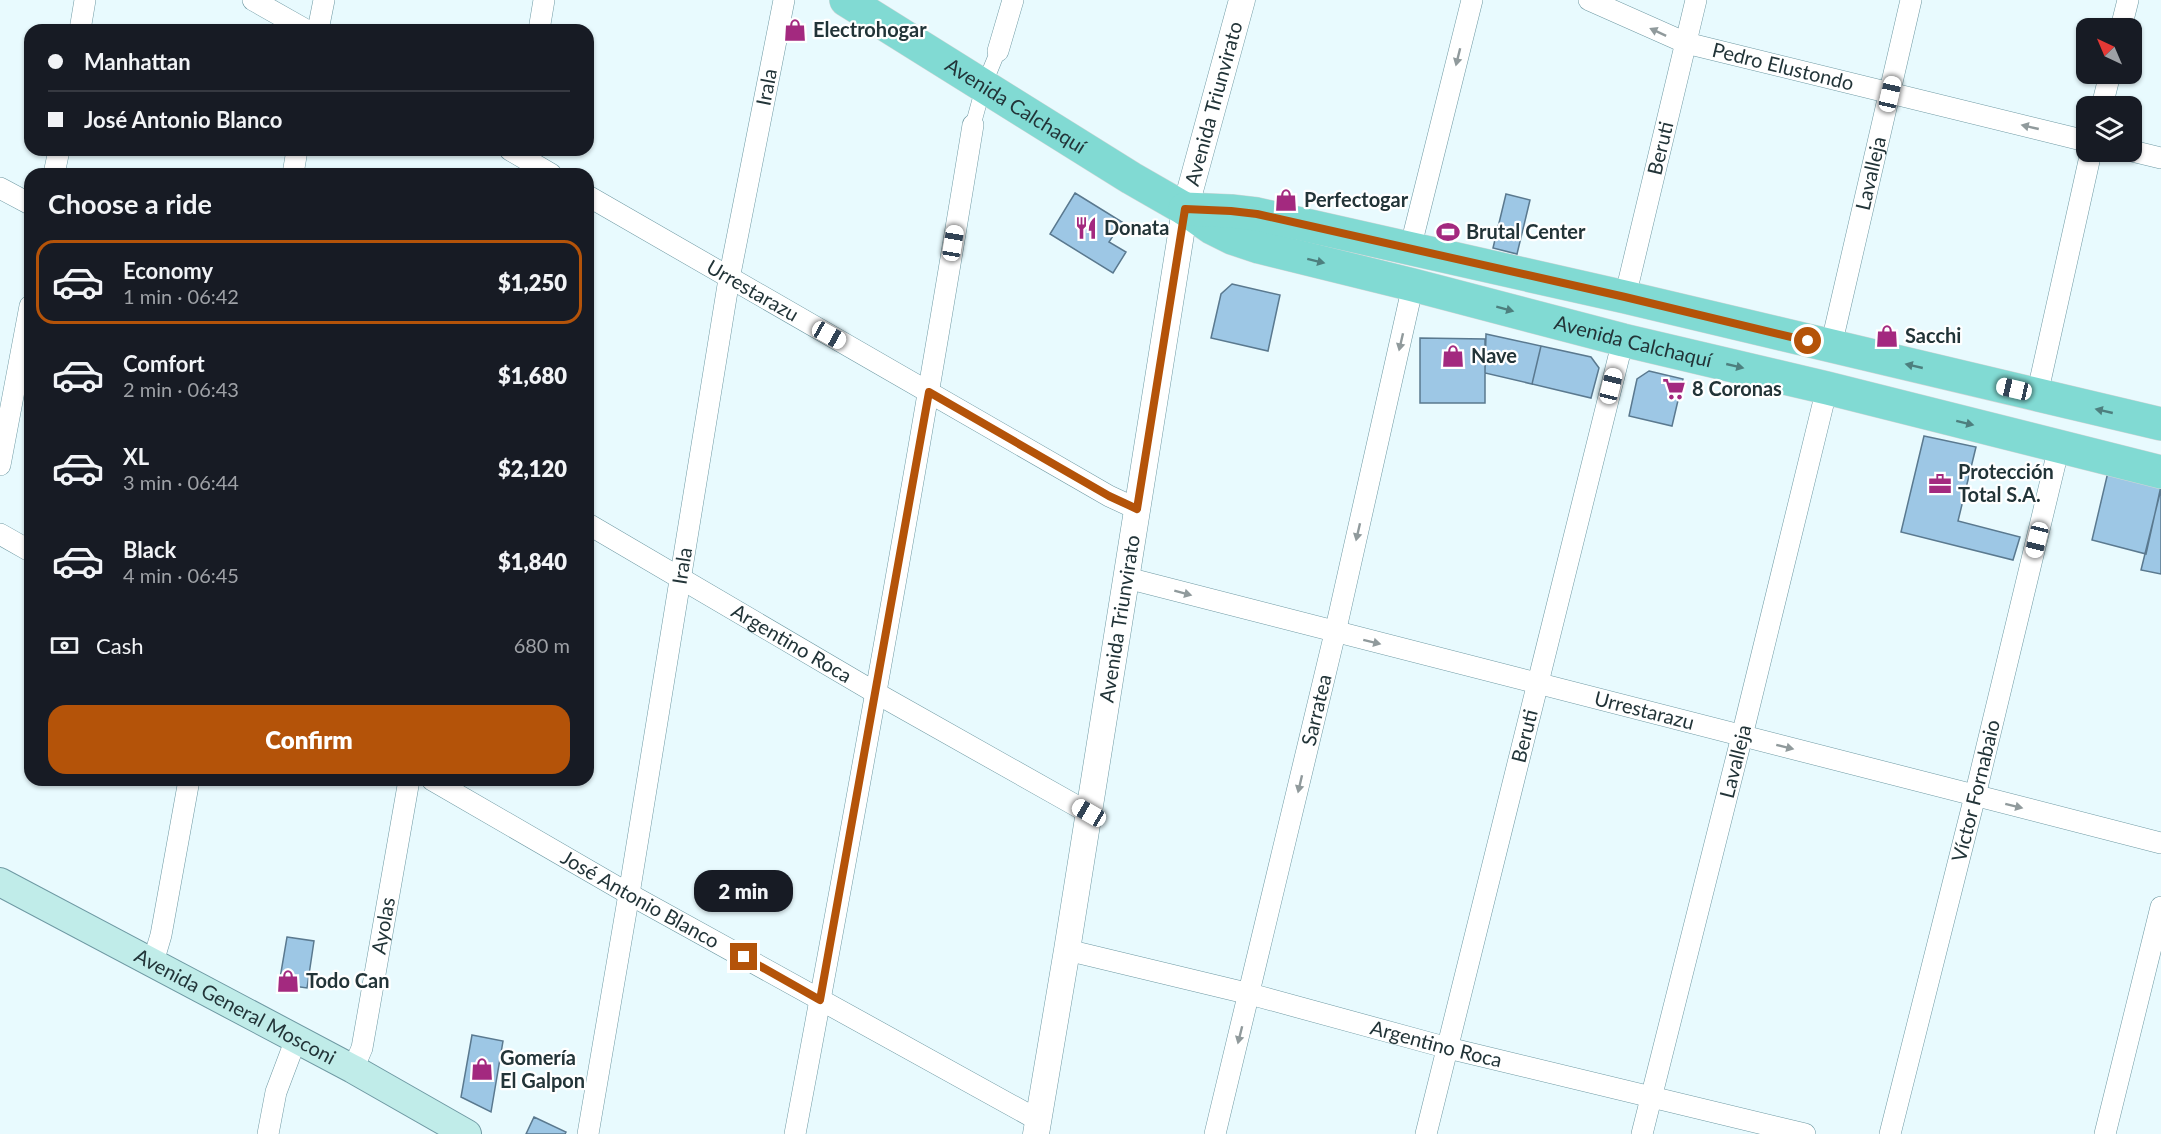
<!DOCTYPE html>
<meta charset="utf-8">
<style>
body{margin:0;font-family:Lato,sans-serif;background:#20242c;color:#f1f3f6;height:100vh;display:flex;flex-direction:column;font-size:22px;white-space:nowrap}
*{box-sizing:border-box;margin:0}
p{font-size:20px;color:#9ea1a6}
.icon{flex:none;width:33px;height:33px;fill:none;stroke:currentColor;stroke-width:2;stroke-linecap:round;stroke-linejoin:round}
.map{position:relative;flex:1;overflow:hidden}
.sheet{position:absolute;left:24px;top:168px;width:570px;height:618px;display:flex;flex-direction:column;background:#171b24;border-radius:18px;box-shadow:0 2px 4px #0004}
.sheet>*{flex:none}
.top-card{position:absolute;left:24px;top:24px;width:570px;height:132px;border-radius:18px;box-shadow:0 2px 4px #0004;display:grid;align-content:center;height:132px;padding:0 24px;background:#171b24}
.needle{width:39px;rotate:316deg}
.buttons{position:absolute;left:2076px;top:18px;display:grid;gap:12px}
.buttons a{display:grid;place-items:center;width:66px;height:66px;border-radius:12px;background:#171b24;box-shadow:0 2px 4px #0004;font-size:30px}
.end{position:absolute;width:27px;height:27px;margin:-14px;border:8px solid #b45309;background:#fff;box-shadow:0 0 0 3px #fff}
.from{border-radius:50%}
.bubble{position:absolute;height:42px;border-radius:18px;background:#171b24;box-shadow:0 2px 4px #0004;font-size:20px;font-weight:800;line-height:42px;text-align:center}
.car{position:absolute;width:18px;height:36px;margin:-18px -9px;border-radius:8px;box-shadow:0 0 4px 2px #0007;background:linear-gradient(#fff 24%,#345 0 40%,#fff 0 76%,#345 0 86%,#fff 0)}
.top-card b{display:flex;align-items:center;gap:21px;height:57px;font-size:22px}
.top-card b+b{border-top:2px solid #363941}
.top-card i{width:15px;height:15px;background:#f1f3f6}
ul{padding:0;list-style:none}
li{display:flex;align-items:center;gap:18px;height:84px;margin:0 12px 9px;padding:0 12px;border:3px solid transparent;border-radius:18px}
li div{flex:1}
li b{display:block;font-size:22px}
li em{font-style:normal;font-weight:800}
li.current{border-color:#b45309}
li>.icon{width:54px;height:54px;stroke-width:1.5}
h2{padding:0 24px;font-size:27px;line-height:72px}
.pay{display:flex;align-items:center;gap:15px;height:66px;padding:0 24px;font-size:22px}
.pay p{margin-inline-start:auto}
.action{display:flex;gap:12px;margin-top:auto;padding:12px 24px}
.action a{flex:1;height:69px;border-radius:18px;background:#b45309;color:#fff;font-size:24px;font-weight:800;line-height:69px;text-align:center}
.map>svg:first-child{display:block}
.building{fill:#9dc7e5;stroke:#5a798f;stroke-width:1.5}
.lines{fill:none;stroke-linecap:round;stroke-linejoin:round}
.pedestrian-casing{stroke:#6e99a3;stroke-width:16}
.minor-casing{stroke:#6e99a3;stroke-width:22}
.tertiary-casing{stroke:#6e99a3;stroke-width:27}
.secondary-casing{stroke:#6e99a3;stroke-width:30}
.primary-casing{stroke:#d3d6d7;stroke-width:34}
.pedestrian{stroke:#fff;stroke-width:15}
.minor{stroke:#fff;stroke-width:21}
.tertiary{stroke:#fff;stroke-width:26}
.secondary{stroke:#c0ece9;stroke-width:28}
.primary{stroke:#81dad3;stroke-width:33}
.oneway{fill:#909a9c}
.oneway2{fill:#4d7f7e}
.route{stroke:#b45309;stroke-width:8}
.labels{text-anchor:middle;stroke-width:4.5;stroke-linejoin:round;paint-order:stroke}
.poi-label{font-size:20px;font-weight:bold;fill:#223438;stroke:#fff;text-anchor:start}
.street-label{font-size:20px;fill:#223438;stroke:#fff}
</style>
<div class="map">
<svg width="2161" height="1134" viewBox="0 0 2161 1134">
<rect width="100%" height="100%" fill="#e8fafe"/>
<path class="building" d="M1075,193L1122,222L1109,242L1126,252L1113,273L1050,234Z
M1506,194L1530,200L1517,254L1493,248Z
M1232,284L1280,295L1268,351L1211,338L1221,294Z
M1486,334L1541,346L1532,384L1485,373Z
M1420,338L1485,339V403H1420Z
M1541,346L1591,357L1599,368L1591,398L1532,384Z
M1649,371L1683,379L1672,426L1629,416L1637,379Z
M1924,436L1976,447L1958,521L2020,537L2013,560L1901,532Z
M2108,472L2161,486L2146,554L2092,540Z
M2161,489V574L2141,570Z
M287,937L314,941L307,988L279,984Z
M472,1035L503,1041L491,1112L461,1097Z
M534,1117L566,1132L565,1134H526Z"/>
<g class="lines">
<g class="pedestrian-casing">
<path id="pedestrian" d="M973,125L984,85L998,51"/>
</g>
<g class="minor-casing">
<g id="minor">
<path d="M253,0L306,30"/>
<path id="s1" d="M1589,0L1686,43L2086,141"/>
<path d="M2121,28L2128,0"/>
<path d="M80,30L85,0"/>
<path d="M318,30L324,0"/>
<path d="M539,30L544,0"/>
<path d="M998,51L1013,0"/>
<path d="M2102,106L2110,74"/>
<path d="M510,150L551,174"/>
<path d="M2132,151L2161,158"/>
<path d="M54,174L59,150"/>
<path d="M293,174L297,150"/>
<path d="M0,188L30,204"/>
<path id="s2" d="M588,196L1109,496L1137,509"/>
<path d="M1410,249L1472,0"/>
<path id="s3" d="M1625,297L1696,0"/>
<path id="s4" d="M1831,346L1911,0"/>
<path d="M2037,395L2091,152"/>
<path d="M0,465L30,306"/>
<path id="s5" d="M588,524L876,693L1089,813"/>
<path d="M0,534L30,551"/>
<path id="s6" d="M1127,578L2161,843"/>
<path id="s7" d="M432,780L629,894L1038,1120"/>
<path id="s8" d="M1067,950L1250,994L1448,1048L1805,1134"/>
<path d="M153,962L161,935L189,780"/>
<path id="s9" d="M353,1069L362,1048L409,780"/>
<path d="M268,1134L276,1092L296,1039"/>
<path id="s10" d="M588,1134L629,894L729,279L784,0"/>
<path d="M795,1134C858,798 918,462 973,125"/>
<path id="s11" d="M1215,1134L1335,633L1413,285"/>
<path id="s12" d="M1426,1134L1623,340"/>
<path id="s13" d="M1642,1134L1742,736L1827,388"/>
<path id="s14" d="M1890,1134L1975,796L2059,447"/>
<path d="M2105,1134L2161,907"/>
</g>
</g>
<g class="tertiary-casing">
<g id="tertiary">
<path id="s15" d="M1036,1134L1067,950L1185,209L1242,0"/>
</g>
</g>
<g class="secondary-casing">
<g id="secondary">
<path id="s16" d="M0,882L353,1069L467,1134"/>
</g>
</g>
<g class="primary-casing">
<g id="primary">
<path id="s17" d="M846,0L1131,178L1185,209L1212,228L1232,238L1259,247L1413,285L1623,340L1827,388L2161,472"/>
<path d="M1185,209L1231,211L1257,214L1625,297L2161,424"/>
</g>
</g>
<use href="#pedestrian" class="pedestrian"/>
<use href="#minor" class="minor"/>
<use href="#tertiary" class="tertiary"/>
<use href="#secondary" class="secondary"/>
<use href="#primary" class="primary"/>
</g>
<defs><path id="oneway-solid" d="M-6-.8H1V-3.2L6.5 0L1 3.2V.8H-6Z" transform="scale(1.5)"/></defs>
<g class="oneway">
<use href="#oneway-solid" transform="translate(1658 32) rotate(-155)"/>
<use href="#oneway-solid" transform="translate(1458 57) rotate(104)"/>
<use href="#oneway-solid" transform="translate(2030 127) rotate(-167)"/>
<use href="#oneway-solid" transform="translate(1401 342) rotate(103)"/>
<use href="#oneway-solid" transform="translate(1358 532) rotate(103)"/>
<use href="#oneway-solid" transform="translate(1183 593) rotate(15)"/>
<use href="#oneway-solid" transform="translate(1372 642) rotate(14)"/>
<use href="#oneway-solid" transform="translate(1785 747) rotate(14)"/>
<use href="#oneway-solid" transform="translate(1300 784) rotate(103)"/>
<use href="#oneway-solid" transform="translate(2014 806) rotate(14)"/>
<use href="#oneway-solid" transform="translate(1240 1035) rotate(104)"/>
</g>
<g class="oneway2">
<use href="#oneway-solid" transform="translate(1316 261) rotate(14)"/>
<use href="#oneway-solid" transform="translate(1505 309) rotate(15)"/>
<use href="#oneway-solid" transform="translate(1735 366) rotate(13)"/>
<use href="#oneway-solid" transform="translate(1914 366) rotate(-167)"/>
<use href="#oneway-solid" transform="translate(2104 411) rotate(-167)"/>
<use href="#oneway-solid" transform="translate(1965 423) rotate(14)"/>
</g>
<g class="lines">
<path class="route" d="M744,957L820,1000L929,392L1109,496L1137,509L1185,209L1231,211L1257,214L1625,297L1808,341"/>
</g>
<defs>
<g id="shop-bare" transform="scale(1.8)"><path d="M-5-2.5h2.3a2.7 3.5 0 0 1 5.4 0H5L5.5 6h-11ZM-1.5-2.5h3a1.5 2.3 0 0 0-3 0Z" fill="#a3297f" stroke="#fff" stroke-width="2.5" paint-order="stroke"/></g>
<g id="restaurant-bare" transform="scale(1.8)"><path d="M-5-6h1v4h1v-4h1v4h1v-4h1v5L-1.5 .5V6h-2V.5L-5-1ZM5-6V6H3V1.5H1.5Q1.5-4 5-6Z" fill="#a3297f" stroke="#fff" stroke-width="2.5" paint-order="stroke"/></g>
<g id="stadium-bare" transform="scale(1.8)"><path d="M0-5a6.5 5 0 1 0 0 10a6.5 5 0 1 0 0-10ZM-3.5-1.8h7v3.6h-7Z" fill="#a3297f" stroke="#fff" stroke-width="2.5" paint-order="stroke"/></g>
<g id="supermarket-bare" transform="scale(1.8)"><path d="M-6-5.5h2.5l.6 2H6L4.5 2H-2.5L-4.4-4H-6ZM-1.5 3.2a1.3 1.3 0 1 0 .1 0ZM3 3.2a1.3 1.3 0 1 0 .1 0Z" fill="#a3297f" stroke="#fff" stroke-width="2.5" paint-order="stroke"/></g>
<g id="office-bare" transform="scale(1.8)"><path d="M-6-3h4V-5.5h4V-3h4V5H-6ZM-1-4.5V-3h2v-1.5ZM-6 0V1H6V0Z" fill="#a3297f" stroke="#fff" stroke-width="2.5" paint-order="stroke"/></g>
</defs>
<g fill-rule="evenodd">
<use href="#shop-bare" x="795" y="30"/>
<use href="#shop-bare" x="1286" y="200"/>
<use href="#restaurant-bare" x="1086" y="228"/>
<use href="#stadium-bare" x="1448" y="232"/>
<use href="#shop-bare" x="1887" y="336"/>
<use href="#shop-bare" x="1453" y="356"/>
<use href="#supermarket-bare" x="1674" y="389"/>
<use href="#office-bare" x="1940" y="484"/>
<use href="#shop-bare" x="288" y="981"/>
<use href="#shop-bare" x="482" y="1069"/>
</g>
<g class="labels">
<g class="poi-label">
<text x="813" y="37">Electrohogar</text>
<text x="1304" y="207">Perfectogar</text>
<text x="1104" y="235">Donata</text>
<text x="1466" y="239">Brutal Center</text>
<text x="1905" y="343">Sacchi</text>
<text x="1471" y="363">Nave</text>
<text x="1692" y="396">8 Coronas</text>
<text x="1958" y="479">Protección<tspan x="1958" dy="23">Total S.A.</tspan></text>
<text x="306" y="988">Todo Can</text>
<text x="500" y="1065">Gomería<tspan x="500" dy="23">El Galpon</tspan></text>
</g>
<g class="street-label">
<text dy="7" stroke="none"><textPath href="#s1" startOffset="206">Pedro Elustondo</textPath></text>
<text dy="7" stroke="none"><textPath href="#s10" startOffset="1062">Irala</textPath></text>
<text dy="7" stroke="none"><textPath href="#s15" startOffset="1046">Avenida Triunvirato</textPath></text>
<text dy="7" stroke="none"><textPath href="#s17" startOffset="200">Avenida Calchaquí</textPath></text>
<text dy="7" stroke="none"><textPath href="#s3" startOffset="153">Beruti</textPath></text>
<text dy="7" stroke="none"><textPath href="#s4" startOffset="177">Lavalleja</textPath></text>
<text dy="7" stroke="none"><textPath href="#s2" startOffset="190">Urrestarazu</textPath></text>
<text dy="7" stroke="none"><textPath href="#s17" startOffset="868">Avenida Calchaquí</textPath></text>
<text dy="7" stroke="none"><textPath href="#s10" startOffset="576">Irala</textPath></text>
<text dy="7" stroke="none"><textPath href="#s15" startOffset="522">Avenida Triunvirato</textPath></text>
<text dy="7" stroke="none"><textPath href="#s5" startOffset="236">Argentino Roca</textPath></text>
<text dy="7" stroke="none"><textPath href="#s11" startOffset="436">Sarratea</textPath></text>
<text dy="7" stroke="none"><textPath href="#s6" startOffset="534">Urrestarazu</textPath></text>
<text dy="7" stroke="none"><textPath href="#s12" startOffset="410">Beruti</textPath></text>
<text dy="7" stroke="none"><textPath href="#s13" startOffset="384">Lavalleja</textPath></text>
<text dy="7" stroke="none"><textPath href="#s14" startOffset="354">Víctor Fornabaio</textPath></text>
<text dy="7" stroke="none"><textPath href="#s7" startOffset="240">José Antonio Blanco</textPath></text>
<text dy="7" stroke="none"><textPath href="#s9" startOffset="147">Ayolas</textPath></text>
<text dy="7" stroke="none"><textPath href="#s16" startOffset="266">Avenida General Mosconi</textPath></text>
<text dy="7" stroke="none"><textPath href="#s8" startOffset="381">Argentino Roca</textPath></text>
</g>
</g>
</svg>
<div class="buttons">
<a><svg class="needle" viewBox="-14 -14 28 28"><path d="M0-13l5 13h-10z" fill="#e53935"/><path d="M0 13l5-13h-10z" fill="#9ea1a6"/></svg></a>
<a><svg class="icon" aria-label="layers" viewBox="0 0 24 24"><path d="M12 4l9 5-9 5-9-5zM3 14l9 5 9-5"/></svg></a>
</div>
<i class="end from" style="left:1808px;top:341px"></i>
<i class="end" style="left:744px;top:957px"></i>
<div class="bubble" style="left:694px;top:870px;width:99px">2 min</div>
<i class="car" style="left:1890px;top:94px;rotate:13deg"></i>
<i class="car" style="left:953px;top:243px;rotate:9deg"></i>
<i class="car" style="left:829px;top:335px;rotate:119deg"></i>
<i class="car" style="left:1611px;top:386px;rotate:14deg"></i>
<i class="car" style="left:2014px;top:389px;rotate:283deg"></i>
<i class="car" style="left:2037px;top:540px;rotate:194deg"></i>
<i class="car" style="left:1089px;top:813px;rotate:300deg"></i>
<div class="top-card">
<b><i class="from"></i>Manhattan</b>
<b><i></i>José Antonio Blanco</b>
</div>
<section class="sheet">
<h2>Choose a ride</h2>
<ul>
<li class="current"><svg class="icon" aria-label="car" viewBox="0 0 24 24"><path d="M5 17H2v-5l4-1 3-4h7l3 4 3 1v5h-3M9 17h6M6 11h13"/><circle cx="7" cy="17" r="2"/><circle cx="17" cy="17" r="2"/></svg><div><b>Economy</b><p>1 min · 06:42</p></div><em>$1,250</em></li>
<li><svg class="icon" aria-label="car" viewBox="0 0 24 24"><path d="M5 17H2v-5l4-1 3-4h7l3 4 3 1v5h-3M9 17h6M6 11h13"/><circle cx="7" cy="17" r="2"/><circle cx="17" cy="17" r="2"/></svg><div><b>Comfort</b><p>2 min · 06:43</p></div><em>$1,680</em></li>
<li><svg class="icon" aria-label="car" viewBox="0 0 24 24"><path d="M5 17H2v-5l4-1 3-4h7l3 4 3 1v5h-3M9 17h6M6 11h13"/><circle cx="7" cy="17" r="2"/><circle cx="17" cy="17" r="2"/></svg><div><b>XL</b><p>3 min · 06:44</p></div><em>$2,120</em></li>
<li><svg class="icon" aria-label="car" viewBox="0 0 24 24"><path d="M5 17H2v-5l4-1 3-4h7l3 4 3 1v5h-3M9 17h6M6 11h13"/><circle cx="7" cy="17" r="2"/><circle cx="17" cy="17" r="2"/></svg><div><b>Black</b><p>4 min · 06:45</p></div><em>$1,840</em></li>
</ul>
<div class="pay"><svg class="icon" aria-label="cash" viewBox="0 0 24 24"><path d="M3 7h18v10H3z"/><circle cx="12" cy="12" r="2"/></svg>Cash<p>680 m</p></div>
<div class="action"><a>Confirm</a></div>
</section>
</div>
